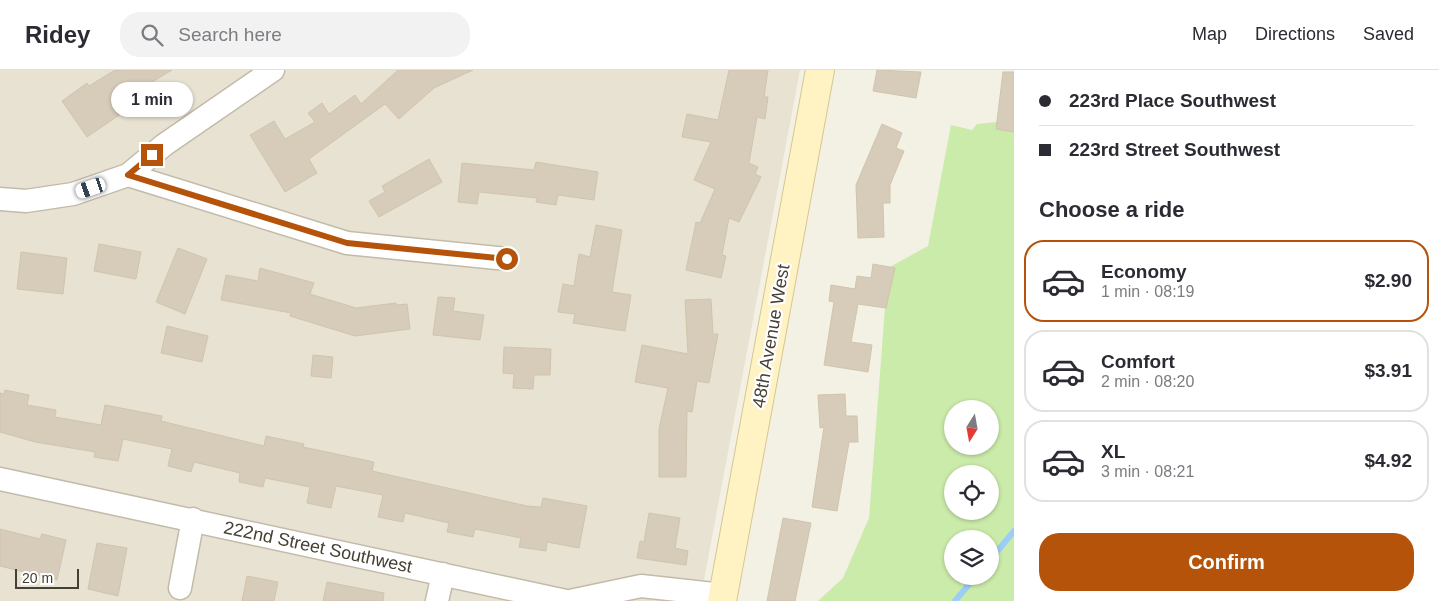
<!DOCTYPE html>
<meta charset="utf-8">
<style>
body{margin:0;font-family:Helvetica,sans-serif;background:#f2f2f3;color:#2b2b33;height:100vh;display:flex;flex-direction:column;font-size:19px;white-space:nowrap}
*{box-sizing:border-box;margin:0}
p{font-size:16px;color:#7c7c81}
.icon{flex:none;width:28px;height:28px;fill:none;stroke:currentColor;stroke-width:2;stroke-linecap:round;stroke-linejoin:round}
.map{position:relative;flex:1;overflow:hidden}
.drawer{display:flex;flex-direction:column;background:#fff;width:425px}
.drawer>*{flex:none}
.hud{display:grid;align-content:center;height:110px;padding:0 25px;background:#fff}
.needle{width:32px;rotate:191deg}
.controls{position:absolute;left:944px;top:330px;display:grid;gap:10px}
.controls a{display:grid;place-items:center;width:55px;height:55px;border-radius:50%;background:#fff;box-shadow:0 1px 4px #0004;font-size:25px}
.scale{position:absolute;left:15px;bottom:12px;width:64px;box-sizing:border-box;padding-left:5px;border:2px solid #464034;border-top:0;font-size:14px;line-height:18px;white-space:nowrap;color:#464034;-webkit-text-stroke:4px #fff;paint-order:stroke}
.end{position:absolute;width:22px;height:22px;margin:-11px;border:6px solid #b45309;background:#fff;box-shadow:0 0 0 2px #fff}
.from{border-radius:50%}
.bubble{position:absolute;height:35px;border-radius:18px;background:#fff;box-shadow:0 1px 4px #0004;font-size:16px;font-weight:700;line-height:35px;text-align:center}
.car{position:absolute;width:15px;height:30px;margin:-15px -8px;border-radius:6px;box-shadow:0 0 4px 1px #0007;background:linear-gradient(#fff 24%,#345 0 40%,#fff 0 76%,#345 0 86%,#fff 0)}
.hud b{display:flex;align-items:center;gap:18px;height:48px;font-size:19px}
.hud b+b{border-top:1px solid #e1e1e2}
.hud i{width:12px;height:12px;background:#2b2b33}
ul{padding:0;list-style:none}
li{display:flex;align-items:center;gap:15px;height:82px;margin:0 10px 8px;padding:0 15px;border:2px solid #e1e1e2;border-radius:20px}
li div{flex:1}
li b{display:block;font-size:19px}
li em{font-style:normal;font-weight:700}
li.on{border-color:#b45309}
li>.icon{width:45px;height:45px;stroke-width:1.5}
h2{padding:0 25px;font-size:22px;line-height:60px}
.action{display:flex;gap:10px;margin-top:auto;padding:10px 25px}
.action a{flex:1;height:58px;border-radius:20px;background:#b45309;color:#fff;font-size:20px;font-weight:700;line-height:58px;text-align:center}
header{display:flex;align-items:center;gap:30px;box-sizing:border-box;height:70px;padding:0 25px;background:#fff;border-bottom:1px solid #e1e1e2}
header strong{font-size:24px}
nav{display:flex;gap:28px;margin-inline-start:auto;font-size:18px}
.search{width:350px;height:45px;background:#f2f2f3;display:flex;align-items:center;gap:12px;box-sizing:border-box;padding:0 18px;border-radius:20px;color:#7c7c81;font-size:19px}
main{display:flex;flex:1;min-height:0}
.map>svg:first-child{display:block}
.residential{fill:#e8e2d2}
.green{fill:#cbebaa;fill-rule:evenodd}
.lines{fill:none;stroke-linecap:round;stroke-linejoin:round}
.stream{stroke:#9ccdf5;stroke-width:6}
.building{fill:#d6ccb9;stroke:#d1c4ac}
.minor-casing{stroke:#c2bba9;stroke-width:25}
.secondary-casing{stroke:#d6c791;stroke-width:30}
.minor{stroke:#fff;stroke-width:22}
.secondary{stroke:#fff3c3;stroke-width:28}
.route{stroke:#b45309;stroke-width:6}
.labels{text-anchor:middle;stroke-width:4.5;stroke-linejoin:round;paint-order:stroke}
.street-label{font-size:18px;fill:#464034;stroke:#fff}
</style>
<header>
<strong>Ridey</strong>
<div class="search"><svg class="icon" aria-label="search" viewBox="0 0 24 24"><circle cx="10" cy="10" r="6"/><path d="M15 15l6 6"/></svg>Search here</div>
<nav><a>Map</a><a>Directions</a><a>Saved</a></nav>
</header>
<main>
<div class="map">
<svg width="1014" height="531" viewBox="0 0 1014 531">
<rect width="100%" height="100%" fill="#f3f0e4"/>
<path class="residential" d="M0,0H800L700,531H0Z"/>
<path class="green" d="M1014,37V531H818L843,508L869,448L888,198L928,176L951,55L972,60L977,54L1008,51ZM952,339H990V376H952ZM952,404H990V441H952ZM952,469H990V506H952Z"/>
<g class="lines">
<path class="stream" d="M990,490L1014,461
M955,531L976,506"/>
</g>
<path class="building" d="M115,0H172L122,30L128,39L87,67L62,31L87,13L89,16Z
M398,0H473L434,18L399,49L385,34L309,89L317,103L285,122L250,65L274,51L285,69L315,52L308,43L322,33L329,44L355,25L361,34Z
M729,0H768L764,27H768L765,49L757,47L749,93L758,97L755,104L761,107L739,152L729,148L722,185L726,186L721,208L686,200L696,152L700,153L715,119L694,110L711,72L682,67L687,44L718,50Z
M877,0L921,2L916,28L873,21Z
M1003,2H1014V62L996,59Z
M882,54L902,63L896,78L904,81L890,115V133H883L884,167L858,168L856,115Z
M429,89L442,112L379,147L369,131L385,122L382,116Z
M536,92L598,102L594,130L558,125L556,135L536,132L537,128L479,122L477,134L458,132L462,93L534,100Z
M596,155L622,160L612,222L631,225L625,261L573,253L575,244L558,242L563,214L574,216L579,184L590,187Z
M99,174L141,182L136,209L94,201Z
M178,178L207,189L185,244L156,232Z
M21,182L67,188L63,224L17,219Z
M873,194L895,198L886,238L858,234L851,272L872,275L868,302L824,295L834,232L829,231L831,215L855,219L857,206L871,208Z
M260,198L314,213L310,224L356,238L396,233V235L407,234L410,259L355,266L290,246L291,243L221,230L226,205L258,211Z
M438,227L455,228L453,241L484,245L480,270L433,265Z
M711,229L713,264H718L709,313L697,311L692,342L687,341L686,407H659V359L668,318L635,312L642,275L688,284L685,230Z
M167,256L208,266L202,292L161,283Z
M504,277L551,279L550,305H534L533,319L513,318L514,304L503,303Z
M313,285L333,287L331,308L311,306Z
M5,320L29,325L27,335L56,340L55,347L101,355L105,335L162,346L161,351L264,376L266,366L304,374L303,377L374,392L372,401L527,436L541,437L543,428L587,436L579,478L547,472L546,481L519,477L521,468L475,459L473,467L447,462L449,453L405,443L403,452L378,447L383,425L336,416L331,438L307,433L310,417L265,408L263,417L239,412L240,403L194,392L191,402L168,396L172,379L123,369L118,391L94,387L95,382L35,372L0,362V323L4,324Z
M845,324L846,346H857L858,372H849L837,441L812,437L824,357L820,358L818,325Z
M649,443L680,448L675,478L688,481L686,495L637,488L640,471L644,472Z
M783,448L811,453L802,497L795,531H767Z
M0,459L40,469L42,464L66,470L57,510L0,496Z
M97,473L127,478L118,526L88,519Z
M247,506L278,512L274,531H242Z
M327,512L384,523L383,531H323Z"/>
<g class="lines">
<g class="minor-casing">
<path id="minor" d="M128,105L164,75L273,0
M0,129L26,131L73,124L128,105L347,173L507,189
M0,409L566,531
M180,518L193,449
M437,531L443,504
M570,531L641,516L723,525"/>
</g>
<g class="secondary-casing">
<path id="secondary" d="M722,531L820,0"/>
</g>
<use href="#minor" class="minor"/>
<use href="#secondary" class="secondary"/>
</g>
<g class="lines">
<path class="route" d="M152,85L128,105L347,173L507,189"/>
</g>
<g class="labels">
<g class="street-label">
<text transform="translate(771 266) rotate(-80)" y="6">48th Avenue West</text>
<text transform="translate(318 477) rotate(12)" y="6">222nd Street Southwest</text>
</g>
</g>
</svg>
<div class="controls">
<a><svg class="needle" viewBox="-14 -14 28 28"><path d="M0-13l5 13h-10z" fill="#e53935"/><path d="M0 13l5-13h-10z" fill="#7c7c81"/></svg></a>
<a><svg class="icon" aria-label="locate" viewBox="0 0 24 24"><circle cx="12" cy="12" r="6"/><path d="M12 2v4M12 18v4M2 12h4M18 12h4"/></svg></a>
<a><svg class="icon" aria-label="layers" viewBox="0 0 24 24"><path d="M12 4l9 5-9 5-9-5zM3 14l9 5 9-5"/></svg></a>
</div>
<div class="scale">20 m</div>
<i class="end from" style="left:507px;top:189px"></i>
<i class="end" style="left:152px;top:85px"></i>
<div class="bubble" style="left:111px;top:12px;width:82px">1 min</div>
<i class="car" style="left:91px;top:118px;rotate:251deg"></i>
</div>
<section class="drawer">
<div class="hud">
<b><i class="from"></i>223rd Place Southwest</b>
<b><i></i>223rd Street Southwest</b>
</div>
<h2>Choose a ride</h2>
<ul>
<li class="on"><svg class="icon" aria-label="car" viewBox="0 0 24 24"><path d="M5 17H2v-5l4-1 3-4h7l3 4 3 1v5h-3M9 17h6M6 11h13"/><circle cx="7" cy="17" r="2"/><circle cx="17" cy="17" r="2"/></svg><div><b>Economy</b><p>1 min · 08:19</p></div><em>$2.90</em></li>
<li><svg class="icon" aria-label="car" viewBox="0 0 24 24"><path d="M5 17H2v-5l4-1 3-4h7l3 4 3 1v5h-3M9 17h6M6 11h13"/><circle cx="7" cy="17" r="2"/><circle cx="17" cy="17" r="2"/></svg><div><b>Comfort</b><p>2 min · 08:20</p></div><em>$3.91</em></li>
<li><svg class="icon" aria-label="car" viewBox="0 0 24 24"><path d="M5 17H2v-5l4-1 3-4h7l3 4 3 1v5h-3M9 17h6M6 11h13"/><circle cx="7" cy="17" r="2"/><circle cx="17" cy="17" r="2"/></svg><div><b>XL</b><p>3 min · 08:21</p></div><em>$4.92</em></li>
</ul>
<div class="action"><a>Confirm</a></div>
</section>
</main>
